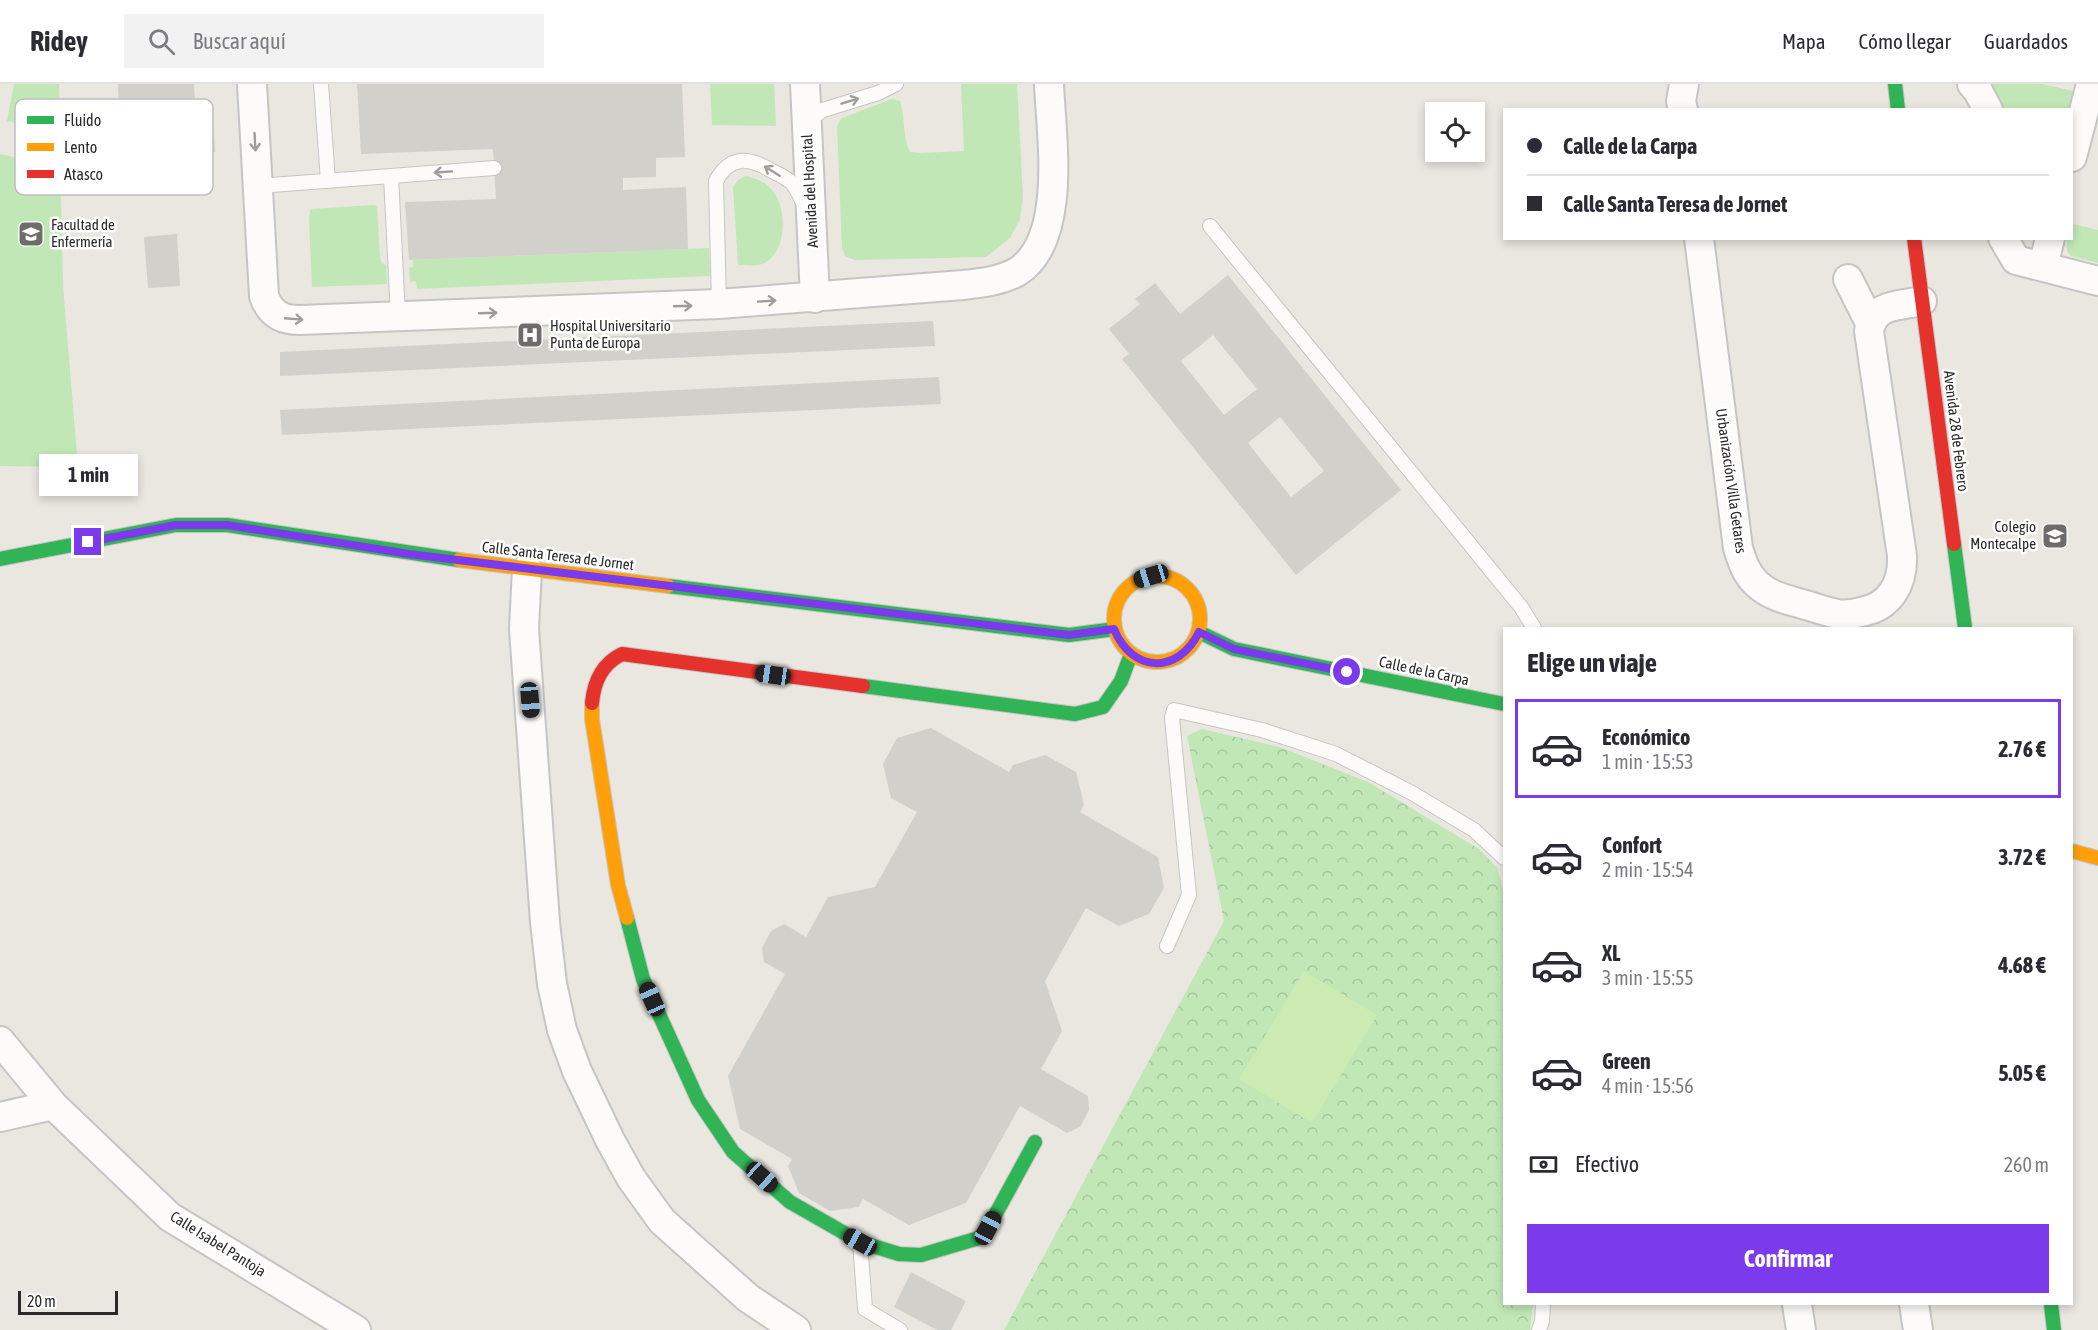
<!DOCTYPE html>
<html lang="es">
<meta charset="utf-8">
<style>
body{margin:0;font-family:"Asap Condensed",sans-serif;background:#f2f2f3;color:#2b2b33;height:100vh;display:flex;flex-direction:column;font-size:22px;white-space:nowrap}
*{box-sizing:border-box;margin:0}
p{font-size:20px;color:#7c7c81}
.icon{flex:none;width:33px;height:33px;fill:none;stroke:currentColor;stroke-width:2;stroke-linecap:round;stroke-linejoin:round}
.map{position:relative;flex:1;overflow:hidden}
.sheet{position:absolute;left:1503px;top:543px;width:570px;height:678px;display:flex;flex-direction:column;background:#fff;border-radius:0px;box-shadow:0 3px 9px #0003}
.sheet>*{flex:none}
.hud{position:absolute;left:1503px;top:24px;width:570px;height:132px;border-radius:0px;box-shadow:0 3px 9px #0003;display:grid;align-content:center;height:132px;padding:0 24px;background:#fff}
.buttons{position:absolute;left:1425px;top:18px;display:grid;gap:12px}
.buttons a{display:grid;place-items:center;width:60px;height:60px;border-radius:0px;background:#fff;box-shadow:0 3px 9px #0003;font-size:30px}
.scale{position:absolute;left:18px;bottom:15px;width:100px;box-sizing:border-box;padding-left:6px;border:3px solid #2a2a2a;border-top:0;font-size:16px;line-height:21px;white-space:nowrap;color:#2a2a2a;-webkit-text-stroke:4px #fff;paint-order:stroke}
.end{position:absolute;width:27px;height:27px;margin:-14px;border:8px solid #7c3aed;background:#fff;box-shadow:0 0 0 3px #fff}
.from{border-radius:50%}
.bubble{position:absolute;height:42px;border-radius:0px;background:#fff;box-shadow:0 3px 9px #0003;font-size:20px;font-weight:700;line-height:42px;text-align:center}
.car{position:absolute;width:18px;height:36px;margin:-18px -9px;border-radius:8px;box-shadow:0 0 4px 2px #0007;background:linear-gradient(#222 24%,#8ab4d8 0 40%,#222 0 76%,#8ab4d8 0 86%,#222 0)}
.hud b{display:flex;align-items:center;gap:21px;height:57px;font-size:22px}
.hud b+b{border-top:2px solid #e1e1e2}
.hud i{width:15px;height:15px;background:#2b2b33}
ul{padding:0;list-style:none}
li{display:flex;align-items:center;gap:18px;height:99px;margin:0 12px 9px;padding:0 12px;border:3px solid transparent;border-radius:0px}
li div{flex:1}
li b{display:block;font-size:22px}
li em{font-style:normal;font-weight:700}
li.active{border-color:#7c3aed}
li>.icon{width:54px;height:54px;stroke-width:1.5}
h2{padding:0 24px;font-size:27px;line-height:72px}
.pay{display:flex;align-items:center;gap:15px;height:66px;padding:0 24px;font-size:22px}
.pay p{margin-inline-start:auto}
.button{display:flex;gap:12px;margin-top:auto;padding:12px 24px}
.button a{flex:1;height:69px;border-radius:0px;background:#7c3aed;color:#fff;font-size:24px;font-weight:700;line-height:69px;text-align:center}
header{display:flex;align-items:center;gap:36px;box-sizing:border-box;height:84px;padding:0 30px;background:#fff;border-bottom:2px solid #e1e1e2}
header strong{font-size:28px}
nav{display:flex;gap:33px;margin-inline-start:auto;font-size:21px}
.search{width:420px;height:54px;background:#f2f2f3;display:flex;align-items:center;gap:15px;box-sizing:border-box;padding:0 21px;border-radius:0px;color:#7c7c81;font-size:22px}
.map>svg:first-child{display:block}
.grass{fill:#c1e7b6}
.park{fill:url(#park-crowns)}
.pitch{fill:#ccebb3}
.building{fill:#d2d0ca;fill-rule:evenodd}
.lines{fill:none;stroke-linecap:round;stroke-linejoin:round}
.lane-casing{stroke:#c6c5c5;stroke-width:16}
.street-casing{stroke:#c6c5c5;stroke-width:32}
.fast-casing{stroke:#c6c5c5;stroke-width:16}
.slow-casing{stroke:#c6c5c5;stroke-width:16}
.jam-casing{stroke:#c6c5c5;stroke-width:16}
.lane{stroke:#fcfbfa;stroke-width:14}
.street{stroke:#fcfbfa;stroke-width:28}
.fast{stroke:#30b455;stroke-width:14}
.slow{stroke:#ff9f0a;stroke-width:14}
.jam{stroke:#e5322d;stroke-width:14}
.oneway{stroke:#9e9d9c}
.route{stroke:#7c3aed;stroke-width:8}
.labels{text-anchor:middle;stroke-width:5;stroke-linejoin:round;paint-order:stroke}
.street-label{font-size:15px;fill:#2a2a2a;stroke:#fff}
.poi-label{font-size:15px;fill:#2a2a2a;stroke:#fff;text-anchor:start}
.key{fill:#fff;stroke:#bfbfbf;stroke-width:1.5}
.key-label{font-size:16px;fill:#2a2a2a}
</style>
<header>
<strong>Ridey</strong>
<div class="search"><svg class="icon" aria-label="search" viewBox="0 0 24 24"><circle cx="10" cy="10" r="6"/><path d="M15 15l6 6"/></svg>Buscar aquí</div>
<nav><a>Mapa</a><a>Cómo llegar</a><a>Guardados</a></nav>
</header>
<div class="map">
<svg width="2098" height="1246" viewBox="0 0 2098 1246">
<defs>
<pattern id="park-crowns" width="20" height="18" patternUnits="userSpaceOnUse" patternTransform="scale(1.5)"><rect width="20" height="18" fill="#c1e7b6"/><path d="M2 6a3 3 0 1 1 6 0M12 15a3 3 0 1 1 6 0" fill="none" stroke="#a6c69d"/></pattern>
</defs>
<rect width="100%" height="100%" fill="#e9e7df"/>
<path class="grass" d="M14,0H59L60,36L32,42L7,37Z
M710,0H774L776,42L712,41Z
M961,0H1017L1023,114L1020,135L1010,154L986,173L855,176L845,172L842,164L837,42L842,34L892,15L900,17C905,32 903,57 910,68L921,69L964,67Z
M1984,0H2042L2078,8L2072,26L1997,25Z
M60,68L63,202L78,383L0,382V70L19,74Z
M746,92C755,94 764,97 771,105C787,121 788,165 766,178C759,183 747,181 738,181L733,103L738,96Z
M375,121L377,123L380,174L382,179L386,181L387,200L312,203L309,134L311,125Z
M2072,140L2098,146V179L2071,172L2067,167V155L2072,154Z
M709,164L710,192L417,205L416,197L410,198L409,184L413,183V176Z"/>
<path class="park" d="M1202,645L1280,663L1368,698L1479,765L1497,784L1504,808V1220H1533L1530,1246H1004L1224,837L1187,652Z"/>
<path class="pitch" d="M1304,887L1377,931L1312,1039L1239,995Z"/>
<path class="building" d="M118,0H194L195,21L212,20L215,68L131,73L129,25L119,26Z
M357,0H682L685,73L656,74V93L623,94V106L686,103L688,165L409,176L405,118L496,115L493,65L361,70Z
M177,150L180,202L148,204L144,153Z
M1228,191L1401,406L1296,491L1122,275L1129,270L1109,245L1140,220L1135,215L1155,199L1180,230ZM1213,251L1257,305L1224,331L1181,277ZM1280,333L1324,387L1291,413L1248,359Z
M933,237L935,262L280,292V268Z
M939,293L941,320L282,351L280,326Z
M931,644L1009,688L1013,681L1045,671L1076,688L1084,721L1080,728L1158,773L1164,804L1149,830L1119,842L1086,824L1045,897L1062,947L1041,985L1088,1012L1089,1026L1080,1043L1067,1049L1020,1022L966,1119L909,1141L863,1115L859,1123L830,1127L799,1109L788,1082L792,1075L740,1045L728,992L785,890L764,878L762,864L771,847L784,840L806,853L828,813L875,803L917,728L891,714L883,680L897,654Z
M911,1188L966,1217L951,1246H937L894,1223Z"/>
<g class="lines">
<g class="lane-casing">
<path id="lane" d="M321,0L328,97
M806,38L823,26L878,9L896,0
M391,92L494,84
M258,102L391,92L398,232
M1210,142L1521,523L1534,544
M719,220L716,97C730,71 749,73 772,87C778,90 787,94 792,99C797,105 800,113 804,120
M1167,862L1189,811L1172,634L1174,626L1262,646L1336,670L1412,709L1474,746L1504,774
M860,1158L865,1225L900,1246
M1539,1246L1542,1237L1543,1220"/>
</g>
<g class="street-casing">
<path id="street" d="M252,0L264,212C270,229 281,236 299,236L719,220L963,201C982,199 1000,197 1017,188C1068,156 1051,51 1049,0
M805,0L815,214
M1972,0L1978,7L1988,26
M1683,26L1681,17L1684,0
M2072,73L2091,0
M1699,154L1738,464C1742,477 1746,490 1757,500C1770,512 1785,515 1802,520C1814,523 1826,528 1838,530C1845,531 1853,530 1861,528C1890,523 1903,500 1902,472L1869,247C1874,219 1899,222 1922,217
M2003,154L2016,176L2098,197
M2043,183L2050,154
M1848,195L1870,239
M527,485L524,545L545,838L552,900L562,946L577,987L610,1056L631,1094L662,1137L748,1214L796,1246
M0,957L53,1021L170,1133L356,1246
M0,1033L53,1021
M1797,1220L1801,1246
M1914,1220L1918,1246"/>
</g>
<g class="fast-casing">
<path id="fast" d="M1895,0L1898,26
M1954,460L1965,544
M0,475L176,441H227L459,476
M668,502L1069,551L1115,545
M1199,548L1234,565L1504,620
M863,602L1075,630L1103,623L1121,597L1131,570
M627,834L643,895L698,1016L733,1068L790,1118L860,1158L899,1170L921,1171L979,1154L988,1144L1035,1058
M2051,1220L2054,1246"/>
</g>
<g class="slow-casing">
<path id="slow" d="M459,476L668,502
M1114 535a43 43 0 1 1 86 0a43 43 0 1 1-86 0Z
M592,619V635L618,801L627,834
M2072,767L2098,774"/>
</g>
<g class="jam-casing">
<path id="jam" d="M1914,154L1954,460
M592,619C594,597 602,580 622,570L863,602"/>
</g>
<use href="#lane" class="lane"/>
<use href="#street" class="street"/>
<use href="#fast" class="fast"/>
<use href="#slow" class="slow"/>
<use href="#jam" class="jam"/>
</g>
<defs><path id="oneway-shaft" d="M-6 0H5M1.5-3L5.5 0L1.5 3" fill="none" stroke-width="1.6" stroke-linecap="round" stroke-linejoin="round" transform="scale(1.5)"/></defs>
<g class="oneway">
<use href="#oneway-shaft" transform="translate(850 17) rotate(-17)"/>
<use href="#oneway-shaft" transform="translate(255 58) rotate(87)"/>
<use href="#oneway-shaft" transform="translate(772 87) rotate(-148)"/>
<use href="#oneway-shaft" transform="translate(443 88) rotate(176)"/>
<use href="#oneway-shaft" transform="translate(767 217) rotate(-4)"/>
<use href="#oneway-shaft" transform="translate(683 222) rotate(-2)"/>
<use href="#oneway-shaft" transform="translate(488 229) rotate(-2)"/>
<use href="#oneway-shaft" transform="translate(294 235) rotate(5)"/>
</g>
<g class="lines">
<path class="route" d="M88,458L176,441H227L409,470L1069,551L1114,545C1132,589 1178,591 1199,548L1234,565L1347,588"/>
</g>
<defs>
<g id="university-square" transform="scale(1.35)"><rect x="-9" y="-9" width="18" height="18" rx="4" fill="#6d6c69" stroke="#fff"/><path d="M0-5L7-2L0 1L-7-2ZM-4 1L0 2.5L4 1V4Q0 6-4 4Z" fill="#fff"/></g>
<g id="hospital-square" transform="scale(1.35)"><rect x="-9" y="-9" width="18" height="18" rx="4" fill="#6d6c69" stroke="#fff"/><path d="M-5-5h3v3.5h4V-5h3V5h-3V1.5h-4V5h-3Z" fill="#fff"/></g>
<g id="school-square" transform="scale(1.35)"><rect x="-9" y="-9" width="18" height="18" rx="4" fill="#6d6c69" stroke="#fff"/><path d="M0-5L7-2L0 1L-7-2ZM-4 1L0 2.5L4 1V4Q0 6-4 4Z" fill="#fff"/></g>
</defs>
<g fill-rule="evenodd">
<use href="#university-square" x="31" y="150"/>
<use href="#hospital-square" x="530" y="251"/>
<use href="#school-square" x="2055" y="452"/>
</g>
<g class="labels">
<g class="street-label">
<text transform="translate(810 107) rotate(-93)" y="5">Avenida del Hospital</text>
<text transform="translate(1956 347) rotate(83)" y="5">Avenida 28 de Febrero</text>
<text transform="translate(1731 397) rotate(82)" y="5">Urbanización Villa Getares</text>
<text transform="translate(558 472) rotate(7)" y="5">Calle Santa Teresa de Jornet</text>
<text transform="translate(1424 587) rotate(12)" y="5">Calle de la Carpa</text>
<text transform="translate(218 1160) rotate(32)" y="5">Calle Isabel Pantoja</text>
</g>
<g class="poi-label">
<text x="51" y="146">Facultad de<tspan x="51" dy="17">Enfermería</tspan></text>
<text x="550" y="247">Hospital Universitario<tspan x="550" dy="17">Punta de Europa</tspan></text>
<text x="2036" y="448" text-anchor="end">Colegio<tspan x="2036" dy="17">Montecalpe</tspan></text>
</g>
</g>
<rect x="15" y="15" width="198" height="96" rx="9" class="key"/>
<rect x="27" y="32" width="27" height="8" fill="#30b455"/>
<rect x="27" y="59" width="27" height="8" fill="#ff9f0a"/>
<rect x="27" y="86" width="27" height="8" fill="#e5322d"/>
<g class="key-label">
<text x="64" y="42">Fluido</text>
<text x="64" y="69">Lento</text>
<text x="64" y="96">Atasco</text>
</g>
</svg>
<div class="buttons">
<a><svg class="icon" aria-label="locate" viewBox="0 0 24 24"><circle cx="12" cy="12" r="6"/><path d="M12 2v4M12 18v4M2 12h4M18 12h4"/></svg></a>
</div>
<div class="scale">20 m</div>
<i class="end from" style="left:1347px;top:588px"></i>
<i class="end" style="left:88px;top:458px"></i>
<div class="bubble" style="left:39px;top:370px;width:99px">1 min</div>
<i class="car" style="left:1151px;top:492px;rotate:253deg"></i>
<i class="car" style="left:773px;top:591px;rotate:278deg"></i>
<i class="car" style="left:530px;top:616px;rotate:175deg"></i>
<i class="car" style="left:652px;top:915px;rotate:336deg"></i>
<i class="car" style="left:762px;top:1093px;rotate:132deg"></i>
<i class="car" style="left:988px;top:1144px;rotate:28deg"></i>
<i class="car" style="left:860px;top:1158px;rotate:299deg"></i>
<div class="hud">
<b><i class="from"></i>Calle de la Carpa</b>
<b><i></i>Calle Santa Teresa de Jornet</b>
</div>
<section class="sheet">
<h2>Elige un viaje</h2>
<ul>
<li class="active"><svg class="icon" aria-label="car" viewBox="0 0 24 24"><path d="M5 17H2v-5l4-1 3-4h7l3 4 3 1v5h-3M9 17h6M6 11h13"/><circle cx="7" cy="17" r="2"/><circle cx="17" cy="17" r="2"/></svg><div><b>Económico</b><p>1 min · 15:53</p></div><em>2.76 €</em></li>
<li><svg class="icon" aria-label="car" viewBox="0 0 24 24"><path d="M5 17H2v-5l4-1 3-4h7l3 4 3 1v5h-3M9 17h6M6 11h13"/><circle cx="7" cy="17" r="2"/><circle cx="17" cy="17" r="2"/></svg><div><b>Confort</b><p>2 min · 15:54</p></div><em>3.72 €</em></li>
<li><svg class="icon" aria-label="car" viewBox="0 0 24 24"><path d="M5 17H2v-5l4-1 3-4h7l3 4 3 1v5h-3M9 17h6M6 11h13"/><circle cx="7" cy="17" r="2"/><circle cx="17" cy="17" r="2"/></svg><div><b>XL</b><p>3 min · 15:55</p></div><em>4.68 €</em></li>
<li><svg class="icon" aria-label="car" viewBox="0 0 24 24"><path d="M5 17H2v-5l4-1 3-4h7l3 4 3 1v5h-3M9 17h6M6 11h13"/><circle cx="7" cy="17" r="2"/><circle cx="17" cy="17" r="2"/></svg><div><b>Green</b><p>4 min · 15:56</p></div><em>5.05 €</em></li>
</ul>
<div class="pay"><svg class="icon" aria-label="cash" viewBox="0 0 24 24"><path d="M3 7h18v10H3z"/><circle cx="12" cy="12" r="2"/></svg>Efectivo<p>260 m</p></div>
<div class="button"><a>Confirmar</a></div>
</section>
</div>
